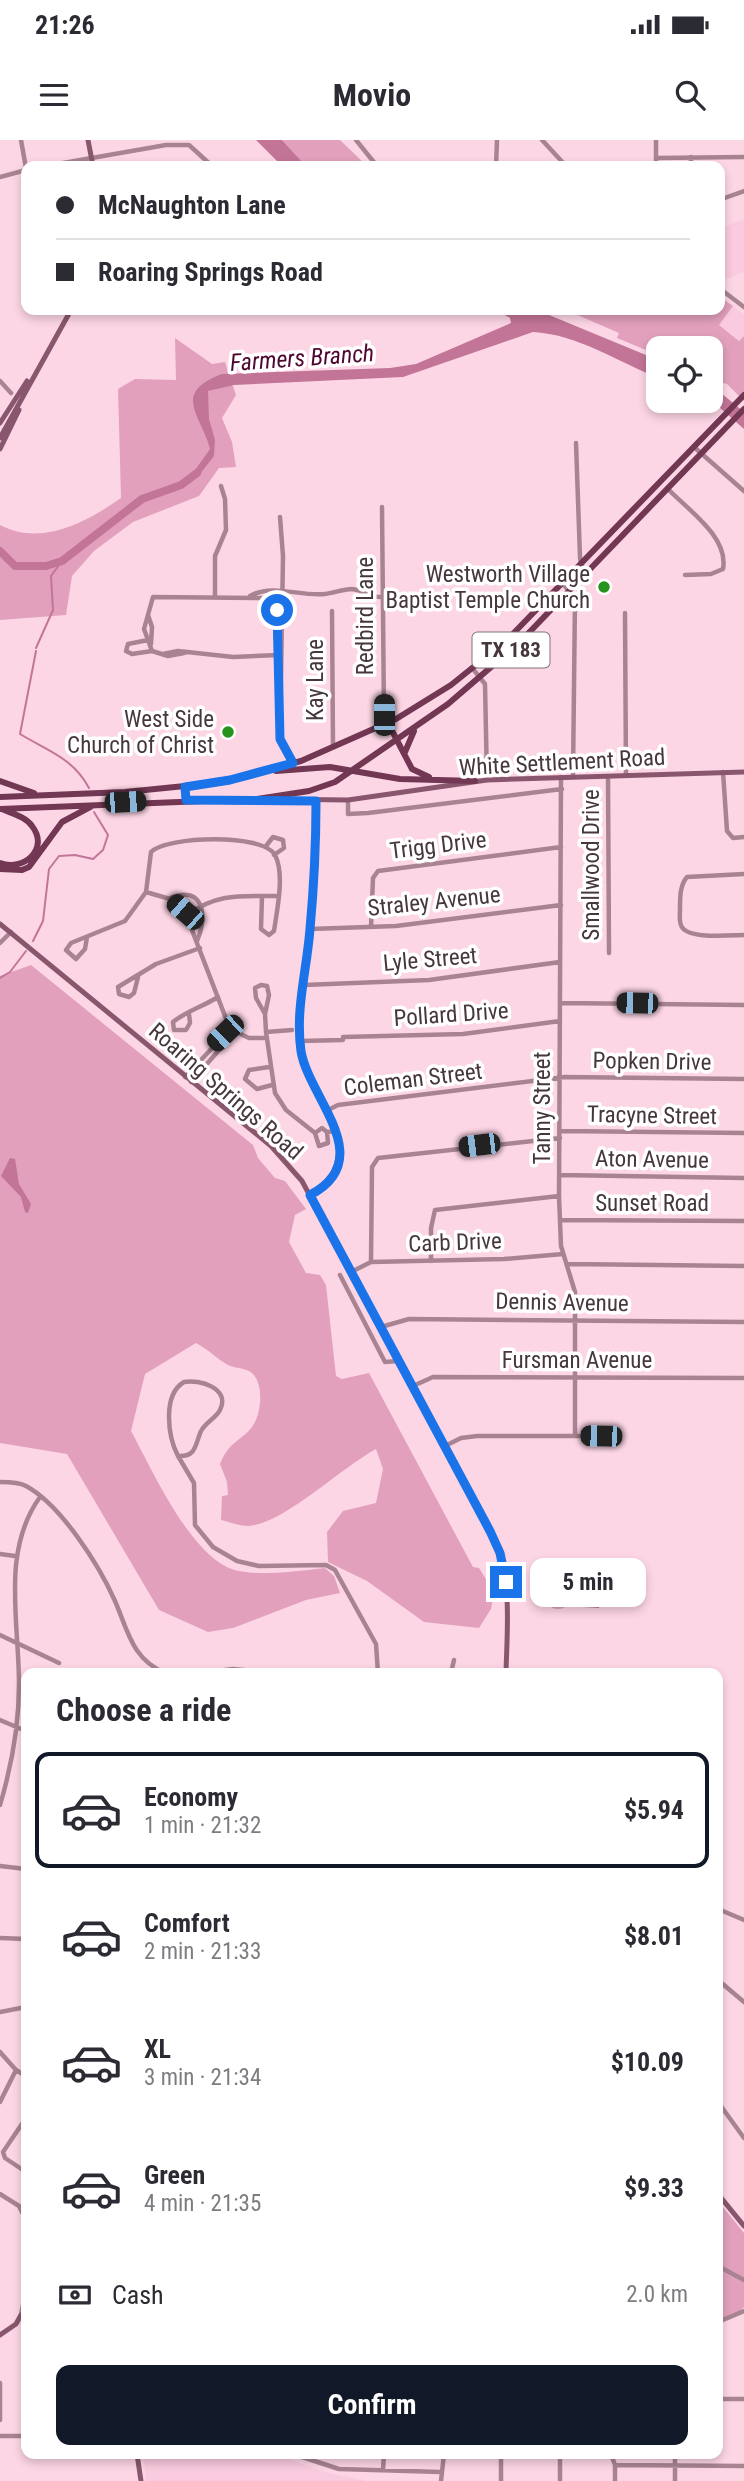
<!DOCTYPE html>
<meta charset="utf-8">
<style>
body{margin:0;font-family:"Roboto Condensed",sans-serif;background:#f7f7f7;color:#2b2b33;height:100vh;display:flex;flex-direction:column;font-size:26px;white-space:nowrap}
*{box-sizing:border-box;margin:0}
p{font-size:23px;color:#7c7c81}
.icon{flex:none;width:38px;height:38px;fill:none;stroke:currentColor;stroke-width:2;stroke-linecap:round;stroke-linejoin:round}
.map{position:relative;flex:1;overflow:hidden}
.sheet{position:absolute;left:21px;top:1528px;width:702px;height:791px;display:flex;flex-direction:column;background:#fff;border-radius:14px;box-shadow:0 4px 10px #0003}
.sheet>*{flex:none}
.hud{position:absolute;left:21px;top:21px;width:704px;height:154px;border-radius:14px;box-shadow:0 4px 10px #0003;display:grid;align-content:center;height:154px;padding:0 35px;background:#fff}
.fabs{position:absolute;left:646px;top:196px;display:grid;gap:14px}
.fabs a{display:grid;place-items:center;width:77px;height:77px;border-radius:14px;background:#fff;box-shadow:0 4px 10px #0003;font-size:35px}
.end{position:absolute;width:32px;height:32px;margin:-16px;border:9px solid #1a73e8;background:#fff;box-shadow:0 0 0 4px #fff}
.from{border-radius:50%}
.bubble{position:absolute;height:49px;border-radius:14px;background:#fff;box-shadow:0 4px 10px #0003;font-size:23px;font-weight:700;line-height:49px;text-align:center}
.car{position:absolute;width:21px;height:42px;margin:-21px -10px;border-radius:9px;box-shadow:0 0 5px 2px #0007;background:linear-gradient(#222 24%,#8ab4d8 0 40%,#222 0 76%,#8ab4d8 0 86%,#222 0)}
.hud b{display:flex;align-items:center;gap:24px;height:66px;font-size:26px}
.hud b+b{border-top:2px solid #e1e1e2}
.hud i{width:18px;height:18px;background:#2b2b33}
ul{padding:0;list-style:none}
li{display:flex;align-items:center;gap:21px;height:116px;margin:0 14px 10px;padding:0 21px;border:4px solid transparent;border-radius:14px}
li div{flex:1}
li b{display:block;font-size:26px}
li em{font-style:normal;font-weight:700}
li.on{border-color:#111827}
li>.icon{width:63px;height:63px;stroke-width:1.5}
h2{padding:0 35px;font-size:32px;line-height:84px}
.pay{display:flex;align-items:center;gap:18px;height:77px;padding:0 35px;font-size:26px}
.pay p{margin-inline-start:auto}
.button{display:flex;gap:14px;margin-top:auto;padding:14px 35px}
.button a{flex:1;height:80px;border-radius:14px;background:#111827;color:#fff;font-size:28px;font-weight:700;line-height:80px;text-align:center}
.status{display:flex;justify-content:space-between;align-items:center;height:49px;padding:0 35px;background:#fff;direction:ltr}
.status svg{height:19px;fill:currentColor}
header{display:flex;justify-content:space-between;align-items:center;height:91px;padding:0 35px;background:#fff;font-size:32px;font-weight:700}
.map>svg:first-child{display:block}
.built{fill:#facade}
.green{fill:#e2a0bc}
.water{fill:#c37598}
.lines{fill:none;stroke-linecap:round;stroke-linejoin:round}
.stream{stroke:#c37598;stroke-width:2}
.river{stroke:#c37598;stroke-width:8}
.street{stroke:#a88493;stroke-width:4.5}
.secondary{stroke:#89576d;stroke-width:5}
.primary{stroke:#723753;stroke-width:6}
.route{stroke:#1a73e8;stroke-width:9}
.poi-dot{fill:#26931c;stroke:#fff;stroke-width:2.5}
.labels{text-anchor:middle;stroke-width:7;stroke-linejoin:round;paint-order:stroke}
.shield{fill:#fff;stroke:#7e7377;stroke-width:2}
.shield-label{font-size:21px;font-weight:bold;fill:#46373d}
.poi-label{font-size:23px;fill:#46373d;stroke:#fff;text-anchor:end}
.street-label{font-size:23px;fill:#46373d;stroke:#fff}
.water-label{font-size:24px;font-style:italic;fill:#4f0630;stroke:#fff}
</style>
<div class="status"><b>21:26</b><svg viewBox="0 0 49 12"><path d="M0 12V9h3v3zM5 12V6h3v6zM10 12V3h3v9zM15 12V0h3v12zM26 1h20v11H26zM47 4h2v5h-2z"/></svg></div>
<header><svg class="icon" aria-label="menu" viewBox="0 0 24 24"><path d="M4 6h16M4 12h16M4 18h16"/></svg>Movio<svg class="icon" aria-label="search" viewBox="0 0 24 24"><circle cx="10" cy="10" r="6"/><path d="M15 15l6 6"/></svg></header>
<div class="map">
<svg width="744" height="2341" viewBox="0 0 744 2341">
<rect width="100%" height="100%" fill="#fdd6e6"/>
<path class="built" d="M744,79V132L719,142V89Z
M733,166L744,175V196L740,201L719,185Z
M143,2314H274L325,2332L366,2341H146Z"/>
<path class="green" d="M282,0H340L367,26H306Z
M719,156L733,166L719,185L739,201L744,196V261L727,244L711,240L710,208H658V215L617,198L619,193L566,170H719Z
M175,198L212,224L225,222L236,255L222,278L232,302L236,327L219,328L199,356L133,382L94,411L72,436L66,475L0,480V385C41,407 87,382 121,358L118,249L135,239L176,240Z
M31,825L253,1005L258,1018L275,1038L285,1041L306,1069L295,1075L289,1102L306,1133L320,1135L326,1145L336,1236L342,1239L369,1233L473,1427L479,1428L494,1452L491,1469L479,1488L424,1482L367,1441L328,1422L327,1392L343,1371L376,1363L383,1329L376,1309C342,1327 282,1385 248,1386C240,1386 229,1382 221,1380L222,1356L228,1355L227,1342L220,1324C230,1300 238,1304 252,1287C262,1274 265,1240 249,1231C243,1228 234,1228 228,1225C217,1219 208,1209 196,1203L145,1234L131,1291C152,1329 193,1423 239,1431C266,1436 298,1431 325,1428L334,1436L340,1453L306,1460L233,1488L208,1492L159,1470L67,1314L0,1303V836Z
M546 1457a12 12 0 1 1 24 0a12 12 0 1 1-24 0Z
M718,2061L744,2093V2167L736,2175L718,2181Z"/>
<path class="water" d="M256,0H282L306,26H282Z
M496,170H537L658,220V238C619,222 576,194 533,192L403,237L234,245L208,251L209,279L215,300L214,316L200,334L188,340L210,309C201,275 171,253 222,234L390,228L416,224L511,183L510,178Z
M710,244L744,272V289L711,260Z
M10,1018L15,1019L19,1044L31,1064L28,1073L25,1072L21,1057L1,1036Z
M583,1448L600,1449L599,1468L583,1467Z"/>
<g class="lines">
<path class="stream" d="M36,508L53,470L51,436L62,421
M36,511L20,594C48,611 73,618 89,648
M33,801L43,781L49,729L59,716L75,715L93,719L103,710L108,695L94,672
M0,838L10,832L26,811"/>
<path class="river" d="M0,411L15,426H46L62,421L142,359L181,345L197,333"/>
<path class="street" d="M21,0L26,28
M356,0L377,26
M542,0L566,26
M656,18L744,17
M46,26L166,5H189L212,26
M496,26L497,0
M656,26V0
M691,26V17
M0,37L26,30
M719,60L744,51
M719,148L744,167
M0,241L11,253
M576,303L580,417L581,425L588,432
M694,307L744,351
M668,349C688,370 729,397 723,429L711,434L685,435
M382,367L384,575L388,582
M280,377L283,416L280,599L293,623
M563,444L575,458L573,636
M215,456V416L226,390L225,359L221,346
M250,456C273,443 300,457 325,454C334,453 343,449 352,449C364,450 370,458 382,457
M332,471L333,607
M625,473L626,635
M148,475L152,487L151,504
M148,500L128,504L126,511L132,514L152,511
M184,513L168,516L152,511L144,489L153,457L262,458H273L281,452
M163,514L178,511L233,517L279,515
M279,514L275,480L279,465
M473,529L485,544L487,640
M723,632L727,691L733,698L744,697
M608,636L609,813
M561,637L559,1056L561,1106L575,1152V1296
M348,660V674L368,673L562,649
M316,661C316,704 314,747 310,790C304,853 284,915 328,970
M266,706L273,697L283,700L284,708L274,715
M744,734L687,737C680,745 680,757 680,768C680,773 679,781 681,785C685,800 731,795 744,795
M146,752L170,759L185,772L230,889L249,898H266
M170,758C204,744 208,777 197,801
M186,775C219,753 239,756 277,756
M371,787L373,738L378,731L561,707
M310,789L396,786L561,765
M87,797L85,809L76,819L66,810L71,803L125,781L146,752L151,712C167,696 263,693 275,715C285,734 277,770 274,791L269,795L261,789L262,756
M0,803L11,792
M138,837L134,853L129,857L119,854L118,847L156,824L200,808
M304,845L429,840L560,822
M560,863L744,865
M189,874L190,883L186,890H174L173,882C185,872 204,866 218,857
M265,874L256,858L255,848L261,845L267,846L269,855L265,874L266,892L275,953L286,970L315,993L319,1006L328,1003L327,992
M266,892L292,890
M343,897L463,894L560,881
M300,901L343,900
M269,927L249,930L245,939L257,949L272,945
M185,937L230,889
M191,942L234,893
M561,991L744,993
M315,993L322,988L327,992L337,991
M560,1035L744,1038
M310,1055C342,1038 346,1001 328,970L338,965L565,937L744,939
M560,1080L744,1081
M431,1121V1088L435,1070L559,1056
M371,1122L372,1027L378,1018L560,998
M568,1124L744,1126
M351,1132L371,1122L504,1119L563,1114
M340,1135L385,1222L398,1221
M381,1187L409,1179L744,1182
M184,1242C199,1239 231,1248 220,1270C216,1278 206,1282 201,1291C195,1304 197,1317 178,1316C168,1297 162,1255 184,1242Z
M413,1246L433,1237L744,1238
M445,1306L461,1298L477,1296H619
M178,1316L194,1343L195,1385L213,1407L237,1421L259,1426L326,1425L335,1430L376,1504L378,1533
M0,1342C8,1342 19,1342 26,1346C61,1365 99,1425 115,1461C128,1491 132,1519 165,1533
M0,1414L15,1416
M0,1495L59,1523
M201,1533L233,1529L276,1533
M451,1533L454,1520
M0,1580L26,1591
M0,1665C11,1628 19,1583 19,1544C19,1481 1,1411 40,1357
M0,1726L26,1729
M718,1769L744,1780
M0,1798L26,1799
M718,1840L744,1862
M0,1872L26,1867
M0,1912L16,1930L26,1936
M0,1962L16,1930
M718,1962L744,1998
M26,1978L3,2012L5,2018L26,2032
M0,2054L19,2066L25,2078L24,2160L21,2175
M718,2126L744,2140
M718,2182L744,2171
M718,2259H744
M0,2280V2243
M0,2296H26
M293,2314L339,2329L441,2332
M611,2314L615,2325V2341
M615,2325L744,2326
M383,2330L384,2314
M441,2341L444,2314
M501,2341V2314
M560,2341V2314
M675,2341V2314"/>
<path class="secondary" d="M88,0L93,26
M0,283L27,241
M0,298L71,170
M0,309L19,270
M266,659L348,660L487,640L744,632
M0,784L271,1006L302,1041L496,1404C512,1445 507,1490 506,1533
M718,2054L744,2086
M0,2195L16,2184L21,2175L26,2178
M137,2314L141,2341"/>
<path class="primary" d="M388,583L412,629L429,637
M405,612L414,591
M276,631L330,627L400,639L475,641
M0,641L34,653
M0,657L125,652L215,643L301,621L396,579L451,545L507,500L744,255
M0,669L257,659L309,651L335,642L448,564L519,503L744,269
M0,723C23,732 50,709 32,686C26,677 13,674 2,669
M0,729L22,730L29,727L62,682L92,666"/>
</g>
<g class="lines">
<path class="route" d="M277,470L280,599L293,623L230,640L185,647L186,660L316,661C316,704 314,746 310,789C307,829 295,870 301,911C308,957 379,1019 310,1055L490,1391L500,1413L506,1442"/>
</g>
<g class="poi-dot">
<circle cx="604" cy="447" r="7"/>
<circle cx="228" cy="592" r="7"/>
</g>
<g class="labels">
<rect class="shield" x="472.5" y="492.5" width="77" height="35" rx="5"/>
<g class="shield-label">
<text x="511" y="517">TX 183</text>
</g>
<g class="poi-label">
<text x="590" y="442">Westworth Village<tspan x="590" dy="26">Baptist Temple Church</tspan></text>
<text x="214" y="587">West Side<tspan x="214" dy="26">Church of Christ</tspan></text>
</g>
<g class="street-label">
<text transform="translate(365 476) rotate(-90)" y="8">Redbird Lane</text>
<text transform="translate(315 540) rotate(-90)" y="8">Kay Lane</text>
<text transform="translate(562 622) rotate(-3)" y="8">White Settlement Road</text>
<text transform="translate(438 705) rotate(-7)" y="8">Trigg Drive</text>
<text transform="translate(591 725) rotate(-90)" y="8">Smallwood Drive</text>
<text transform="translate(434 761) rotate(-6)" y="8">Straley Avenue</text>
<text transform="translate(430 819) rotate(-5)" y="8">Lyle Street</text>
<text transform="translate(451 874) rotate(-4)" y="8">Pollard Drive</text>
<text transform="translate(652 921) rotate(1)" y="8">Popken Drive</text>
<text transform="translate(413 939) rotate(-7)" y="8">Coleman Street</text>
<text transform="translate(226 951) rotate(41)" y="8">Roaring Springs Road</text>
<text transform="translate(542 968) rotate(-90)" y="8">Tanny Street</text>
<text transform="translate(652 975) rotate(1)" y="8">Tracyne Street</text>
<text transform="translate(652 1019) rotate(1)" y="8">Aton Avenue</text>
<text x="652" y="1071">Sunset Road</text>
<text transform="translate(455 1102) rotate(-2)" y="8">Carb Drive</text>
<text transform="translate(562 1162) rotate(1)" y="8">Dennis Avenue</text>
<text x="577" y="1228">Fursman Avenue</text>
</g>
<g class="water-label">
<text transform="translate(302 218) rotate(-4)" y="8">Farmers Branch</text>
</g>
</g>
</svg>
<div class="fabs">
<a><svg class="icon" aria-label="locate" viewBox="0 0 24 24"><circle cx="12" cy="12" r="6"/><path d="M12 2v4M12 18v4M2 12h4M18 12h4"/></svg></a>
</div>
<i class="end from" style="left:277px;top:470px"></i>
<i class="end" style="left:506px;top:1442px"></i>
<div class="bubble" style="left:530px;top:1418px;width:116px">5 min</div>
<i class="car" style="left:384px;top:575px;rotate:0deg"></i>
<i class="car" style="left:125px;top:662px;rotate:87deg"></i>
<i class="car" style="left:185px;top:772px;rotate:311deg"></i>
<i class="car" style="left:637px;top:863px;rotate:271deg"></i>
<i class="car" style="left:225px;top:893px;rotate:226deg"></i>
<i class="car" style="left:479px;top:1005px;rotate:263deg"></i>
<i class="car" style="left:601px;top:1296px;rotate:271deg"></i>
<div class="hud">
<b><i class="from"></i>McNaughton Lane</b>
<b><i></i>Roaring Springs Road</b>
</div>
<section class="sheet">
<h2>Choose a ride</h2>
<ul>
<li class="on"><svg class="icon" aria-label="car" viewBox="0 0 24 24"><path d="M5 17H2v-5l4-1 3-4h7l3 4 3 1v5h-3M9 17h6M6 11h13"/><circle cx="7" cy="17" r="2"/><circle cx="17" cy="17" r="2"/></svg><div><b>Economy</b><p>1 min · 21:32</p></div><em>$5.94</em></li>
<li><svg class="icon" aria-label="car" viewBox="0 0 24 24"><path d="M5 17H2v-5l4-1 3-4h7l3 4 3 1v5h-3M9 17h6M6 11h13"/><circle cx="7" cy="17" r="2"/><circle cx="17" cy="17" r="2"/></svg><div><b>Comfort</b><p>2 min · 21:33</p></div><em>$8.01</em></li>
<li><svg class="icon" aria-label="car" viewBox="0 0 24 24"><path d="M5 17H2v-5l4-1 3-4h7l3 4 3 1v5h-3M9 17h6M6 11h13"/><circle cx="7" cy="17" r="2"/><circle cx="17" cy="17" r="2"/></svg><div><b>XL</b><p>3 min · 21:34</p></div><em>$10.09</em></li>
<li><svg class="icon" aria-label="car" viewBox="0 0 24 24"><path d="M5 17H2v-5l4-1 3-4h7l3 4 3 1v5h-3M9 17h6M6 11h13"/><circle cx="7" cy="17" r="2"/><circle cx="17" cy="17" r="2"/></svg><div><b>Green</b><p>4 min · 21:35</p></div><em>$9.33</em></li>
</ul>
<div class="pay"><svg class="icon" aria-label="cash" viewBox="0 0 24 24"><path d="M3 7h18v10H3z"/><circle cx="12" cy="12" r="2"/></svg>Cash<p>2.0 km</p></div>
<div class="button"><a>Confirm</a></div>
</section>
</div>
